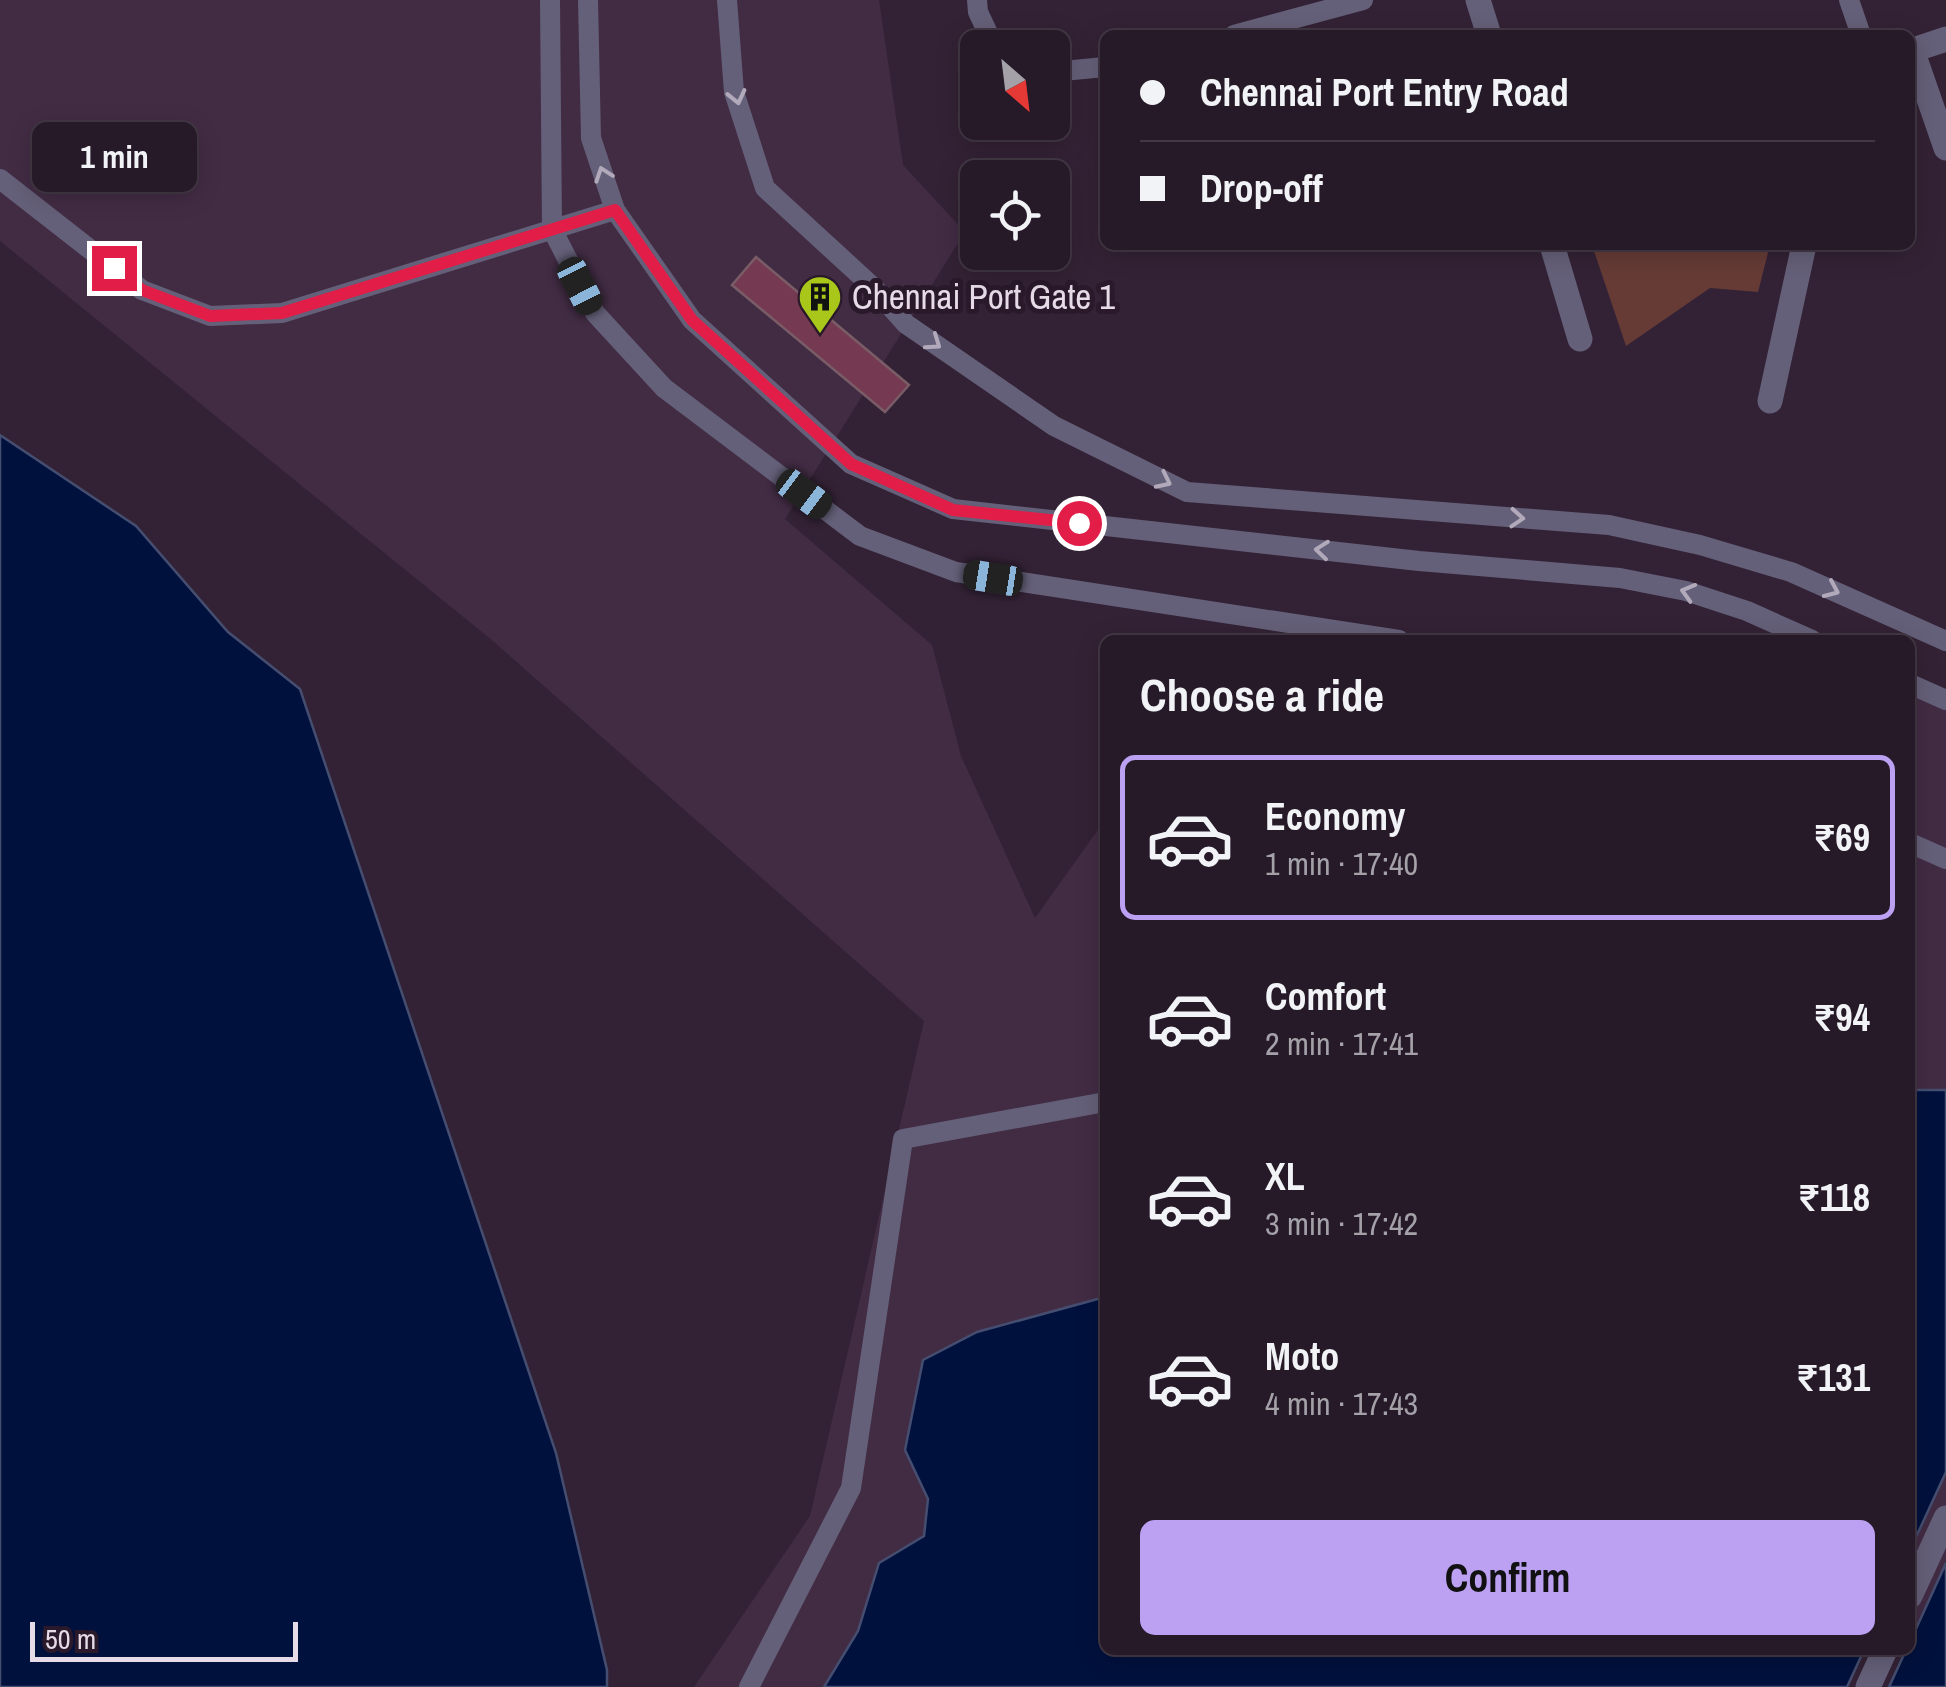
<!DOCTYPE html>
<meta charset="utf-8">
<style>
body{margin:0;font-family:"Archivo Narrow",sans-serif;background:#322734;color:#f1f3f6;height:100vh;display:flex;flex-direction:column;font-size:38px;white-space:nowrap}
*{box-sizing:border-box;margin:0}
p{font-size:32px;color:#a4a1a8}
.icon{flex:none;width:55px;height:55px;fill:none;stroke:currentColor;stroke-width:2;stroke-linecap:round;stroke-linejoin:round}
.map{position:relative;flex:1;overflow:hidden}
.details{position:absolute;left:1100px;top:635px;width:815px;height:1020px;display:flex;flex-direction:column;background:#261a28;border-radius:15px;box-shadow:0 5px 25px #0003,0 0 0 2px #423845}
.details>*{flex:none}
.top-card{position:absolute;left:1100px;top:30px;width:815px;height:220px;border-radius:15px;box-shadow:0 5px 25px #0003,0 0 0 2px #423845;display:grid;align-content:center;height:220px;padding:0 40px;background:#261a28}
.needle{width:65px;rotate:152deg}
.buttons{position:absolute;left:960px;top:30px;display:grid;gap:20px}
.buttons a{display:grid;place-items:center;width:110px;height:110px;border-radius:15px;background:#261a28;box-shadow:0 5px 25px #0003,0 0 0 2px #423845;font-size:50px}
.scale{position:absolute;left:30px;bottom:25px;width:268px;box-sizing:border-box;padding-left:10px;border:5px solid #e6dbe7;border-top:0;font-size:28px;line-height:35px;white-space:nowrap;color:#e6dbe7;-webkit-text-stroke:8px #29192b;paint-order:stroke}
.end{position:absolute;width:45px;height:45px;margin:-22px;border:12px solid #e11d48;background:#fff;box-shadow:0 0 0 5px #fff}
.from{border-radius:50%}
.bubble{position:absolute;height:70px;border-radius:15px;background:#261a28;box-shadow:0 5px 25px #0003,0 0 0 2px #423845;font-size:32px;font-weight:700;line-height:70px;text-align:center}
.car{position:absolute;width:30px;height:60px;margin:-30px -15px;border-radius:12px;box-shadow:0 0 8px 2px #0007;background:linear-gradient(#222 24%,#8ab4d8 0 40%,#222 0 76%,#8ab4d8 0 86%,#222 0)}
.top-card b{display:flex;align-items:center;gap:35px;height:95px;font-size:38px}
.top-card b+b{border-top:2px solid #423845}
.top-card i{width:25px;height:25px;background:#f1f3f6}
ul{padding:0;list-style:none}
li{display:flex;align-items:center;gap:30px;height:165px;margin:0 20px 15px;padding:0 20px;border:5px solid transparent;border-radius:15px}
li div{flex:1}
li b{display:block;font-size:38px}
li em{font-style:normal;font-weight:700}
li.active{border-color:#bca0f2}
li>.icon{width:90px;height:90px;stroke-width:1.5}
h2{padding:0 40px;font-size:45px;line-height:120px}
.primary-button{display:flex;gap:20px;margin-top:auto;padding:20px 40px}
.primary-button a{flex:1;height:115px;border-radius:15px;background:#bca0f2;color:#111;font-size:40px;font-weight:700;line-height:115px;text-align:center}
.map>svg:first-child{display:block}
.built{fill:#422c44}
.green{fill:#663b36}
.water{fill:#00113d;stroke:#454e70;stroke-width:2.5}
.building{fill:#753a52;stroke:#795c66;stroke-width:2.5}
.lines{fill:none;stroke-linecap:round;stroke-linejoin:round}
.service{stroke:#656079;stroke-width:20}
.minor{stroke:#656079;stroke-width:25}
.oneway{stroke:#b2aabb}
.route{stroke:#e11d48;stroke-width:12}
.labels{text-anchor:middle;stroke-width:10;stroke-linejoin:round;paint-order:stroke}
.poi-label{font-size:35px;fill:#e6dbe7;stroke:#29192b;text-anchor:start}
</style>
<div class="map">
<svg width="1946" height="1687" viewBox="0 0 1946 1687">
<rect width="100%" height="100%" fill="#332235"/>
<path class="built" d="M0,0H879L903,165L965,232L785,519L932,645L961,756L1035,918L1105,820V1297L977,1332L905,1450L928,1499L924,1536L879,1563L858,1631L824,1687H694L810,1516L924,1021L493,641L0,241Z
M1910,691L1946,709V1090H1910Z
M1946,1472V1563L1910,1642V1550Z"/>
<path class="green" d="M1592,245H1770L1758,292L1710,288L1626,346Z"/>
<path class="water" d="M0,435L136,526L228,632L300,689L556,1453L607,1670V1687H0Z
M1910,1090H1946V1472L1910,1550Z
M1105,1297V1650H1864L1847,1687H824L858,1631L879,1563L924,1536L928,1499L905,1450L923,1360L977,1332Z
M1946,1563V1687H1889L1906,1650H1910V1642Z"/>
<path class="building" d="M756,257L909,385L885,412L732,285Z"/>
<g class="lines">
<path class="service" d="M550,0L552,229L595,313L664,388L860,536L956,572L1399,640
M588,0L591,138L615,210L692,320L851,464L953,509L1419,561L1620,578L1686,591L1747,611L1812,640
M727,0L734,92L765,188L874,288L906,324L1054,426L1187,492L1609,525L1700,545L1791,572L1946,641
M977,0L978,12L995,48
M1849,0L1861,35
M1234,35L1363,0
M1052,72L1105,67
M0,179L142,290L210,316L282,313L615,210
M1910,684L1946,700
M1910,843L1946,859
M749,1687L851,1488L903,1139L1105,1102"/>
<path class="minor" d="M1478,0L1489,35
M1912,50L1946,148
M1910,51L1946,39
M1552,245L1580,339
M1770,401L1804,245
M1910,1596L1946,1518
M1868,1687L1885,1650"/>
</g>
<defs><path id="oneway-chevron" d="M-2-3.5L2.5 0L-2 3.5" fill="none" stroke-width="1.6" stroke-linecap="round" stroke-linejoin="round" transform="scale(2.5)"/></defs>
<g class="oneway">
<use href="#oneway-chevron" transform="translate(737 97) rotate(77)"/>
<use href="#oneway-chevron" transform="translate(603 174) rotate(-109)"/>
<use href="#oneway-chevron" transform="translate(934 343) rotate(35)"/>
<use href="#oneway-chevron" transform="translate(1164 481) rotate(26)"/>
<use href="#oneway-chevron" transform="translate(1517 518) rotate(4)"/>
<use href="#oneway-chevron" transform="translate(1322 550) rotate(-174)"/>
<use href="#oneway-chevron" transform="translate(1832 590) rotate(24)"/>
<use href="#oneway-chevron" transform="translate(1688 592) rotate(-164)"/>
</g>
<g class="lines">
<path class="route" d="M114,268L142,290L210,316L282,313L615,210L692,320L851,464L953,510L1079,523"/>
</g>
<defs>
<g id="building-pin" transform="scale(2.25)"><path d="M0 17L-7.5 6A9.5 9.5 0 1 1 7.5 6Z" fill="#a9c71b" stroke="#29192b"/><path d="M-4-6H4V6H1V3H-1V6H-4ZM-2.5-4.3h1.7v1.8h-1.7ZM.8-4.3h1.7v1.8H.8ZM-2.5-1h1.7V.8h-1.7ZM.8-1h1.7V.8H.8Z" fill="#111"/></g>
</defs>
<g fill-rule="evenodd">
<use href="#building-pin" x="820" y="297"/>
</g>
<g class="labels">
<g class="poi-label">
<text x="852" y="309">Chennai Port Gate 1</text>
</g>
</g>
</svg>
<div class="buttons">
<a><svg class="needle" viewBox="-14 -14 28 28"><path d="M0-13l5 13h-10z" fill="#e53935"/><path d="M0 13l5-13h-10z" fill="#a4a1a8"/></svg></a>
<a><svg class="icon" aria-label="locate" viewBox="0 0 24 24"><circle cx="12" cy="12" r="6"/><path d="M12 2v4M12 18v4M2 12h4M18 12h4"/></svg></a>
</div>
<div class="scale">50 m</div>
<i class="end from" style="left:1079px;top:523px"></i>
<i class="end" style="left:114px;top:268px"></i>
<div class="bubble" style="left:32px;top:122px;width:165px">1 min</div>
<i class="car" style="left:580px;top:286px;rotate:153deg"></i>
<i class="car" style="left:804px;top:494px;rotate:127deg"></i>
<i class="car" style="left:993px;top:578px;rotate:279deg"></i>
<div class="top-card">
<b><i class="from"></i>Chennai Port Entry Road</b>
<b><i></i>Drop-off</b>
</div>
<section class="details">
<h2>Choose a ride</h2>
<ul>
<li class="active"><svg class="icon" aria-label="car" viewBox="0 0 24 24"><path d="M5 17H2v-5l4-1 3-4h7l3 4 3 1v5h-3M9 17h6M6 11h13"/><circle cx="7" cy="17" r="2"/><circle cx="17" cy="17" r="2"/></svg><div><b>Economy</b><p>1 min · 17:40</p></div><em>₹69</em></li>
<li><svg class="icon" aria-label="car" viewBox="0 0 24 24"><path d="M5 17H2v-5l4-1 3-4h7l3 4 3 1v5h-3M9 17h6M6 11h13"/><circle cx="7" cy="17" r="2"/><circle cx="17" cy="17" r="2"/></svg><div><b>Comfort</b><p>2 min · 17:41</p></div><em>₹94</em></li>
<li><svg class="icon" aria-label="car" viewBox="0 0 24 24"><path d="M5 17H2v-5l4-1 3-4h7l3 4 3 1v5h-3M9 17h6M6 11h13"/><circle cx="7" cy="17" r="2"/><circle cx="17" cy="17" r="2"/></svg><div><b>XL</b><p>3 min · 17:42</p></div><em>₹118</em></li>
<li><svg class="icon" aria-label="car" viewBox="0 0 24 24"><path d="M5 17H2v-5l4-1 3-4h7l3 4 3 1v5h-3M9 17h6M6 11h13"/><circle cx="7" cy="17" r="2"/><circle cx="17" cy="17" r="2"/></svg><div><b>Moto</b><p>4 min · 17:43</p></div><em>₹131</em></li>
</ul>
<div class="primary-button"><a>Confirm</a></div>
</section>
</div>
